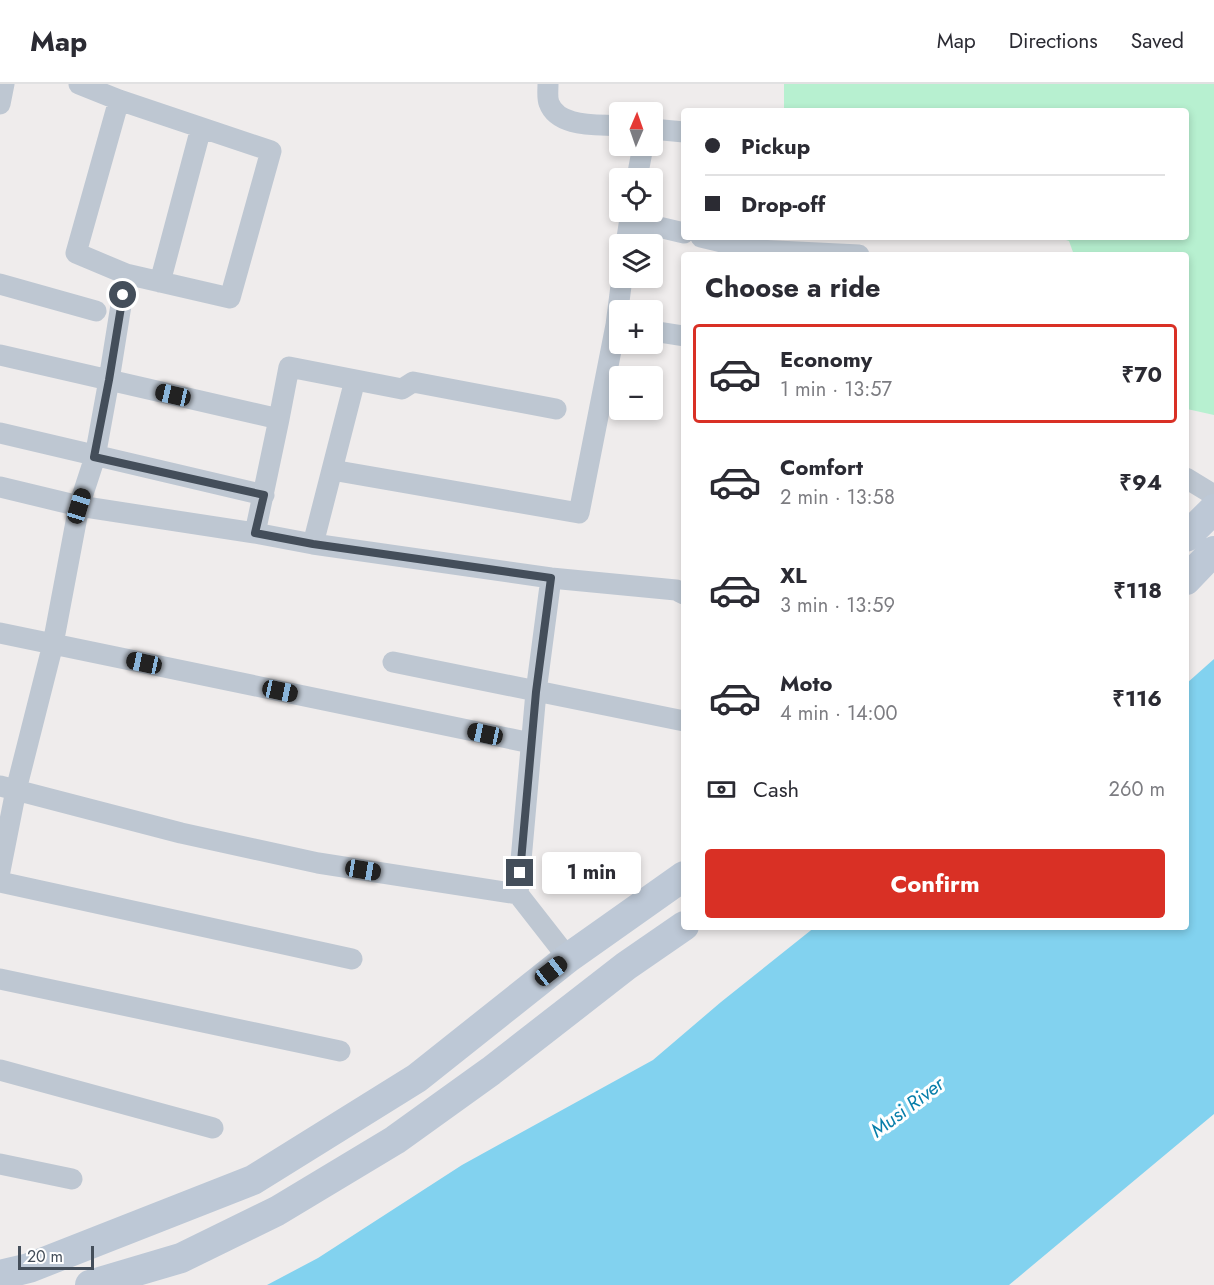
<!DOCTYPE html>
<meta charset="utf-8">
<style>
body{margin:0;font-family:Jost,sans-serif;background:#f2f2f3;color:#2b2b33;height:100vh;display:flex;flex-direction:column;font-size:22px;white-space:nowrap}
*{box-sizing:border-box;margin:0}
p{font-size:20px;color:#7c7c81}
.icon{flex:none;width:33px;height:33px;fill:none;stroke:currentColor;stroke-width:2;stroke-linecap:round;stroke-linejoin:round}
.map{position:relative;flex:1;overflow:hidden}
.sheet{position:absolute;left:681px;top:168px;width:508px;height:678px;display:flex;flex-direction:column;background:#fff;border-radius:6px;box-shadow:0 3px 9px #0003}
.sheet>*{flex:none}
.banner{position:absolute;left:681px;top:24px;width:508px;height:132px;border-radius:6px;box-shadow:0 3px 9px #0003;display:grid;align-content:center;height:132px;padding:0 24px;background:#fff}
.needle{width:39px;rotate:2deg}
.controls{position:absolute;left:609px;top:18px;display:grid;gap:12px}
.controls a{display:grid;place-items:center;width:54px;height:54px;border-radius:6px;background:#fff;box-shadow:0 3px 9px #0003;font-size:30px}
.scale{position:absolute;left:18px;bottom:15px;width:76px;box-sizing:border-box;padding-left:6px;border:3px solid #444e5a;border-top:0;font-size:16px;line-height:21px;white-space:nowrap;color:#444e5a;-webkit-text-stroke:4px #fff;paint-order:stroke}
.end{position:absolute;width:27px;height:27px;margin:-14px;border:8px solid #444e5a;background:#fff;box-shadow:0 0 0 3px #fff}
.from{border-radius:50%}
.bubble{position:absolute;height:42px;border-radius:6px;background:#fff;box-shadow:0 3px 9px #0003;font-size:20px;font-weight:700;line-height:42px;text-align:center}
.car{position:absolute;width:18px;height:36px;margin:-18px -9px;border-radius:8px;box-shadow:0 0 4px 2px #0007;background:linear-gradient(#222 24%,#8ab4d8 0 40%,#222 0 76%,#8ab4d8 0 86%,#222 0)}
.banner b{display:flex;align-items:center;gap:21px;height:57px;font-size:22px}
.banner b+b{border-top:2px solid #e1e1e2}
.banner i{width:15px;height:15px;background:#2b2b33}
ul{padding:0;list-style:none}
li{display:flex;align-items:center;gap:18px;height:99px;margin:0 12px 9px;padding:0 12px;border:3px solid transparent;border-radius:6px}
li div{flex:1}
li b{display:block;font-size:22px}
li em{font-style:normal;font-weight:700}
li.on{border-color:#d93025}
li>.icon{width:54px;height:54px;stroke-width:1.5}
h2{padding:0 24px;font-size:27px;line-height:72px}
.pay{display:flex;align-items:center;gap:15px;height:66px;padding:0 24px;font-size:22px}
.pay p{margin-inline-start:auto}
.primary-button{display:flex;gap:12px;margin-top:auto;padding:12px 24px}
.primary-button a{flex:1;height:69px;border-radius:6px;background:#d93025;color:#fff;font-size:24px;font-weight:700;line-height:69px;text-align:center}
header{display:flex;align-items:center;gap:36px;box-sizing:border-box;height:84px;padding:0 30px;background:#fff;border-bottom:2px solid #e1e1e2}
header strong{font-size:28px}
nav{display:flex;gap:33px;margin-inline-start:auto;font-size:21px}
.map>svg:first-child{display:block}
.green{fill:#b7f0d0}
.water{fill:#82d2ef}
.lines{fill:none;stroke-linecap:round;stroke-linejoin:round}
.street{stroke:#bec7d2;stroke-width:21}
.secondary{stroke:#bdc8d6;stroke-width:30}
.route{stroke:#444e5a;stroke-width:8}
.labels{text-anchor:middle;stroke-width:6;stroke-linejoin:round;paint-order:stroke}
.water-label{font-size:20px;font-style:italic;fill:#077eaa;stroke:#fff}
</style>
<header>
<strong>Map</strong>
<nav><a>Map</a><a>Directions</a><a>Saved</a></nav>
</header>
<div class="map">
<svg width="1214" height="1201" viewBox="0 0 1214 1201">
<rect width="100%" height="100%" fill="#efecec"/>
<path class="green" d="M784,0H1214V331L1187,325L1186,171H1074L1069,157L1057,153H1186V27H784Z"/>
<path class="water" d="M1214,575V1030L1009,1201H267L318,1174L462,1081L653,976L721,918L815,843H1186L1187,599Z"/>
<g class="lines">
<path class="street" d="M79,0L119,16L271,67L230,214L126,190L76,169L119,16
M548,0C548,6 547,14 549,19C558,44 598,40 620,42
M0,20L4,0
M652,45L684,48
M637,94L643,62
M629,136L684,149
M701,153L755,166L859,171
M626,160L631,128
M160,198L201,44
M0,200L96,227
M652,247L684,252
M0,271L279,335L255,449
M279,335L289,283L402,305L413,298L556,325
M0,349L264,411
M332,386L579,429L616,241L622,194
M1186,394L1214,411
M0,403L79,422L255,449L313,460L551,494L676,506L684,510
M313,460L355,296
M551,494L536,608L518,810L568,874
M0,549L531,659
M393,578L684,637
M0,702L181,749L318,779L518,810
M0,787L16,706L53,560L79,422L95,373L109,296L126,190
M0,798L352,875
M0,895L340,967
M0,986L213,1044
M0,1080L72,1095"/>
<path class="secondary" d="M1186,453L1214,425
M1186,496L1214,467
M0,1191L29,1184L253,1096L417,994L568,874L684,792
M90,1201L181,1174L277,1127L395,1056L491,987L626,882L684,842"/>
</g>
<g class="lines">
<path class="route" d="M123,211L109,296L94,373L264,411L255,449L313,460L551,494L536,608L520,789"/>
</g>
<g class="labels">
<g class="water-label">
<text transform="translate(907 1023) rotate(-37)" y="7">Musi River</text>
</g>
</g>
</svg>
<div class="controls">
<a><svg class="needle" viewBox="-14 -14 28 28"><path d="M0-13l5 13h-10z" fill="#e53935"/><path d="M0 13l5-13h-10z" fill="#7c7c81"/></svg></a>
<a><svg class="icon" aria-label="locate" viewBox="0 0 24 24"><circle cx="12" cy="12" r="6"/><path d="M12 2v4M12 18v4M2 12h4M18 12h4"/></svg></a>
<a><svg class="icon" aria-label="layers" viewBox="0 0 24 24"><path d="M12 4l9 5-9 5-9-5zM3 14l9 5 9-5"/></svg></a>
<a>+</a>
<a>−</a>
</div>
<div class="scale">20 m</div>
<i class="end from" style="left:123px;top:211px"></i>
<i class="end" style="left:520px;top:789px"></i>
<div class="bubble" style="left:542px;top:768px;width:99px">1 min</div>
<i class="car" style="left:173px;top:311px;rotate:283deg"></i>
<i class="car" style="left:79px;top:422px;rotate:17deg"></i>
<i class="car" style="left:144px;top:579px;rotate:282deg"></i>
<i class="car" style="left:280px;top:607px;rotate:102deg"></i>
<i class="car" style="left:485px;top:650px;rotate:282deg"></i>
<i class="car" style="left:363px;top:786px;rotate:99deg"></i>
<i class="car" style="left:551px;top:887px;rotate:52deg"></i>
<div class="banner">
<b><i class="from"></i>Pickup</b>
<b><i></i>Drop-off</b>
</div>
<section class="sheet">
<h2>Choose a ride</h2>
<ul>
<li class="on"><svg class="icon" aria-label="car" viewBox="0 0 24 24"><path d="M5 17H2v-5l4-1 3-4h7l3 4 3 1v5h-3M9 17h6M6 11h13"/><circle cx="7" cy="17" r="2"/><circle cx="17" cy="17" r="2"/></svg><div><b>Economy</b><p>1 min · 13:57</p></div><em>₹70</em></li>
<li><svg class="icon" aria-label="car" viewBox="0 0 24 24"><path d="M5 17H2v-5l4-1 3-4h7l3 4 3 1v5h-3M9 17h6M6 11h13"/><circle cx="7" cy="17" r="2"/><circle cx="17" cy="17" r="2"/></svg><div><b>Comfort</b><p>2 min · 13:58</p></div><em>₹94</em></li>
<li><svg class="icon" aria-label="car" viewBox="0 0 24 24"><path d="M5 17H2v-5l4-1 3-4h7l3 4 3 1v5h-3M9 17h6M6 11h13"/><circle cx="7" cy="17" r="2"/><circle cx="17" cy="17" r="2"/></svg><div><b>XL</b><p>3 min · 13:59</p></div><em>₹118</em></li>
<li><svg class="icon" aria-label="car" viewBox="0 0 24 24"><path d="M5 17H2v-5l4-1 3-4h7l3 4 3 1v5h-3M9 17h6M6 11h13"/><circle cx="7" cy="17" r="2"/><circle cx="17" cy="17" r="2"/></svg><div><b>Moto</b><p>4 min · 14:00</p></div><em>₹116</em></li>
</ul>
<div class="pay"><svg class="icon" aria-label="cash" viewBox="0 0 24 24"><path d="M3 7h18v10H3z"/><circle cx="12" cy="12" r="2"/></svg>Cash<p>260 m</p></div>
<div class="primary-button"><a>Confirm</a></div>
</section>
</div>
